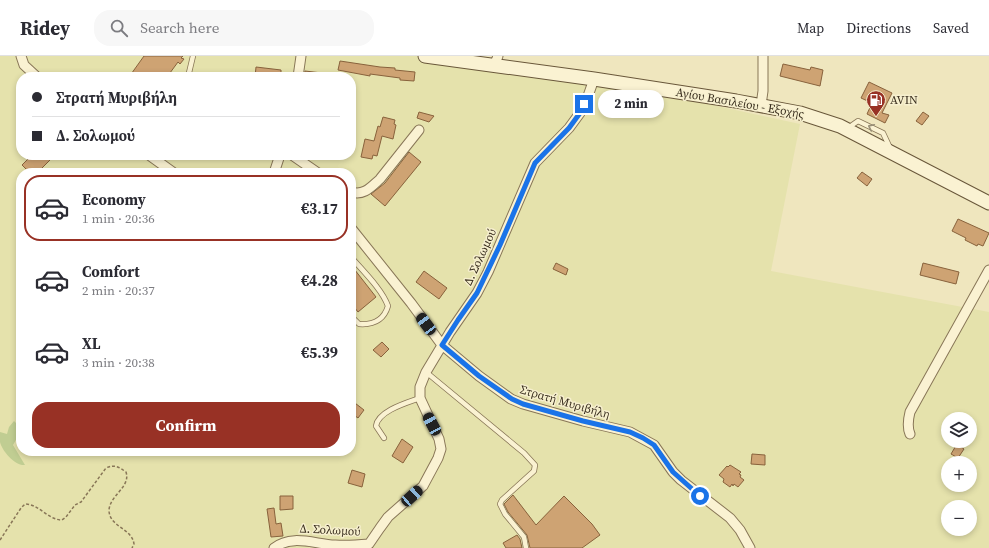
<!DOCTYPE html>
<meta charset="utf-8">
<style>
body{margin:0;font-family:"Source Serif 4",serif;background:#f7f7f7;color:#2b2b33;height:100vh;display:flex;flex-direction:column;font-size:15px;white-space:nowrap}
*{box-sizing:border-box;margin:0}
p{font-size:13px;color:#7c7c81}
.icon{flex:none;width:22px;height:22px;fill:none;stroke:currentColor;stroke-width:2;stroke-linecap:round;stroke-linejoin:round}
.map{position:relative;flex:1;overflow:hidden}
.panel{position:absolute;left:16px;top:112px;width:340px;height:288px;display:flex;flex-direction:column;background:#fff;border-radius:16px;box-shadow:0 2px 6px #0003}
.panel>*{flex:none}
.guide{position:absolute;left:16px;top:16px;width:340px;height:88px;border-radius:16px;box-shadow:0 2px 6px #0003;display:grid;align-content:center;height:88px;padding:0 16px;background:#fff}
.fabs{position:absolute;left:941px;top:356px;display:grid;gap:8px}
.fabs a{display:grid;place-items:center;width:36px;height:36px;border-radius:50%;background:#fff;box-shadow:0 2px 6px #0003;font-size:20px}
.end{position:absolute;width:18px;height:18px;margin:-9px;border:5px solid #1a73e8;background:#fff;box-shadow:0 0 0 2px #fff}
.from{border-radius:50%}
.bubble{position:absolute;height:28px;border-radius:14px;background:#fff;box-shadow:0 2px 6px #0003;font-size:13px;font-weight:700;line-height:28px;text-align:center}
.car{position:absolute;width:12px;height:24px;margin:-12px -6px;border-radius:5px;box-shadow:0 0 3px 1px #0007;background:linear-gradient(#222 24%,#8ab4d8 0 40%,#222 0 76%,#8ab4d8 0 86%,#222 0)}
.guide b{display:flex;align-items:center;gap:14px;height:38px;font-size:15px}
.guide b+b{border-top:1px solid #e1e1e2}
.guide i{width:10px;height:10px;background:#2b2b33}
ul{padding:7px 0 0;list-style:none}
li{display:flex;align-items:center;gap:12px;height:66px;margin:0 8px 6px;padding:0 8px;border:2px solid transparent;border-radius:16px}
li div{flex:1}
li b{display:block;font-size:15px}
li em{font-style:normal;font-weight:700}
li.active{border-color:#983125}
li>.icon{width:36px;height:36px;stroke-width:1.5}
.cta{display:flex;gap:8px;margin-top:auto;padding:8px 16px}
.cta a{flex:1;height:46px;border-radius:16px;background:#983125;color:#fff;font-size:16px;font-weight:700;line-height:46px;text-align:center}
header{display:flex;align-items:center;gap:24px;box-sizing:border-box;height:56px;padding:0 20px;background:#fff;border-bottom:1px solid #e1e1e2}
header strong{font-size:19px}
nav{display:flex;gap:22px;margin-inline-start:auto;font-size:14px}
.search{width:280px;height:36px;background:#f7f7f7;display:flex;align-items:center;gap:10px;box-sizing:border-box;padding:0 14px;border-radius:16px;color:#7c7c81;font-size:15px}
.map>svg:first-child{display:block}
.farmland{fill:#e5e2ac;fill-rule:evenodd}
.green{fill:#c0cd92}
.building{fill:#cea373;stroke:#88623c}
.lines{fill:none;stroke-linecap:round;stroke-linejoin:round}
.service-casing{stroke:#887657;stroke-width:6}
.minor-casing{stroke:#887657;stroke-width:11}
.secondary-casing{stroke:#69573a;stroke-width:15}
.path{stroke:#887657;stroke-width:1.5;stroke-dasharray:3 2;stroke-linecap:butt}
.service{stroke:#faf2d2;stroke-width:4.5}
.minor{stroke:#faf2d2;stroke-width:9}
.secondary{stroke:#faf2d2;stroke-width:13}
.oneway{stroke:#988f77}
.route{stroke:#1a73e8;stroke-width:5}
.labels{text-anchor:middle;stroke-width:3;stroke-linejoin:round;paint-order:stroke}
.poi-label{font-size:12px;fill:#372c1c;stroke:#f6efce;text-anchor:start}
.street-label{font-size:12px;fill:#372c1c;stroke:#f6efce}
</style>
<header>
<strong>Ridey</strong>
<div class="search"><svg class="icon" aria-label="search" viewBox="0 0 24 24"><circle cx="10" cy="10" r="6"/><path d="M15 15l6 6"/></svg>Search here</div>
<nav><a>Map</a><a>Directions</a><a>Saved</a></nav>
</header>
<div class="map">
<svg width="989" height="492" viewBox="0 0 989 492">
<rect width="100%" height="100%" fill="#efe6be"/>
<path class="farmland" d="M0,0H425L594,23L800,68L771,215L989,256V492H0ZM21,21H351V99H21ZM21,117H351V395H21ZM948,363H970V385H948ZM948,407H970V429H948ZM948,451H970V473H948Z"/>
<path class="green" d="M14,365L21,372V375L13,389L25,409C15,410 2,395 0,386C0,383 0,379 0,376L7,378L9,371Z"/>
<path class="building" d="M144,0H183L181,2L184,3L180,8L178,6L167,21H129Z
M340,5L380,11L395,12V14L415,16L414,25L400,24V22L370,18V20L338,14Z
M783,8L810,14L811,11L823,14L820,30L780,20Z
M256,11L281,14V21H255Z
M305,15L322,17L321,21H304Z
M869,26L892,37L882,57L889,59L885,67L867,58L872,47L861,42Z
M419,56L434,60L429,66L417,62Z
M923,56L929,60L922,69L916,65Z
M383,61L395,64L394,68L396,69L393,83L382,80L377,100L373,99L372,103L361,101L365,83L374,85L378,70L380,71Z
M409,96L421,106L385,150L371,138L385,127Z
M32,99H55L37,117H30L22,109Z
M862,116L872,123L867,130L857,122Z
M958,163L989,177L983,190L978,188L977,190L965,184L966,182L952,175Z
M556,207L568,213L566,219L553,213Z
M923,207L959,216L956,228L920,219Z
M351,209L376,241L358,256L351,247Z
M424,215L447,232L439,243L416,226Z
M382,286L389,293L381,301L373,294Z
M351,344L364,354L358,362L351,357Z
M402,383L413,391L403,407L392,400Z
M957,388L964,393L958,402L951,398Z
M752,398L765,399V409L751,408Z
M730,409L741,416L739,418L741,419L740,421L744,424L738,431L734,428L733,430L732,428L730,431L723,426L724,423L719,419L727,410L728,411Z
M352,414L365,418L362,431L348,427Z
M513,439L536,469L564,440L592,468L600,479L582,492H530L527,479L508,456L504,448Z
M280,440H293V453L280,454Z
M274,452L276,468L281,467L283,480L271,481L267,453Z
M517,479L520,483L522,492H506L503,487Z"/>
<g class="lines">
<g class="service-casing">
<path id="service" d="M188,21L193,0
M848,72L858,65L883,77L890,92
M351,201C362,214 382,233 388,250C384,264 373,269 359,268L351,260
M426,316L524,397L535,409L534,415L502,444L500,448L505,458L524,481L526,492
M384,382L376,370C378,355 406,347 420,342"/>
</g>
<g class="minor-casing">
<path id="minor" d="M21,0L24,9L37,21
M494,10L498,0
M298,21L301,0
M761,49L763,35V0
M149,99L174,117
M292,99L318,117
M274,117L280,99
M351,136C364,140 371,131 380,123L419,74
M351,172L411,247L442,289L479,320L511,343L523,348L583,365L630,376L654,389L673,416L681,424L730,462L740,474L750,492
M910,378C907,371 908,364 910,356L989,214
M274,492C292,478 314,488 335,489C346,490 358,489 369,488L380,472L388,461L423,430L438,402L441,393L439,383L420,342V331L426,316L450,276L477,237L488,216L535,107L569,72L580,57L588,40L594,23"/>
</g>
<g class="secondary-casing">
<path id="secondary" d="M425,0L594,23L736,45L800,57L840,70L989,147"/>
</g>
<path class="path" d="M0,484L21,452L25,448C39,448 48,464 62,464L66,461L75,449L81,446L106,412C114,408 119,411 126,416C131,431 110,439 109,454C109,471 132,472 134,488L132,492"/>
<use href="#service" class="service"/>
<use href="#minor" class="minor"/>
<use href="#secondary" class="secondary"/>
</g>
<defs><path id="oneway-chevron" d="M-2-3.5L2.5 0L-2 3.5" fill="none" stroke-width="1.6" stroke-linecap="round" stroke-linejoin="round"/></defs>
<use class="oneway" href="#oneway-chevron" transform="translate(871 71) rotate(-154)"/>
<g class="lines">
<path class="route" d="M584,48L580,57L569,72L535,107L500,189L477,237L458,264L442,289L479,320L512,343L523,348L583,365L630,376L643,382L654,389L673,416L700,440"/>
</g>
<defs>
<g id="fuel-pin" transform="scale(1)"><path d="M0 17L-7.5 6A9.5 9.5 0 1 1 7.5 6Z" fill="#983125" stroke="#f6efce"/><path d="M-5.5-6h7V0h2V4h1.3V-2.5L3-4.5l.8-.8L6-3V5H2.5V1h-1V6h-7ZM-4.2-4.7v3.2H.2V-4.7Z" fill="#fff"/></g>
</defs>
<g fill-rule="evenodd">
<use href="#fuel-pin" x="876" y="44"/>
</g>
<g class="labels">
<g class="poi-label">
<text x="890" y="48">AVIN</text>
</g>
<g class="street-label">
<text transform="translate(740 47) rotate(10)" y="4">Αγίου Βασιλείου - Εξοχής</text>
<text transform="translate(480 201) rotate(-65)" y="4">Δ. Σολωμού</text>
<text transform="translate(565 346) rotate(16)" y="4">Στρατή Μυριβήλη</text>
<text transform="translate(330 474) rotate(3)" y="4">Δ. Σολωμού</text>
</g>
</g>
</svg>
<div class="fabs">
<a><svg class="icon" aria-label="layers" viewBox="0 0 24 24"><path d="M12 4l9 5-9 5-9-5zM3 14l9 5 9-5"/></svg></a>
<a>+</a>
<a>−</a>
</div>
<i class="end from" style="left:700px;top:440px"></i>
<i class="end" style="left:584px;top:48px"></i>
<div class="bubble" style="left:598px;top:34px;width:66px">2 min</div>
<i class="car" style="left:426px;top:268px;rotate:323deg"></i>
<i class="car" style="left:432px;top:368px;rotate:332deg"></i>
<i class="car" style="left:412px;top:440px;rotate:48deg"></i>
<div class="guide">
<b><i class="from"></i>Στρατή Μυριβήλη</b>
<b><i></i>Δ. Σολωμού</b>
</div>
<section class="panel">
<ul>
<li class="active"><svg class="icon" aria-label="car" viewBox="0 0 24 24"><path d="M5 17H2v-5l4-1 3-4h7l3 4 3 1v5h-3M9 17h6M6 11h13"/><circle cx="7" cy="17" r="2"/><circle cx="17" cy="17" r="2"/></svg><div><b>Economy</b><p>1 min · 20:36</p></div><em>€3.17</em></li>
<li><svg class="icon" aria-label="car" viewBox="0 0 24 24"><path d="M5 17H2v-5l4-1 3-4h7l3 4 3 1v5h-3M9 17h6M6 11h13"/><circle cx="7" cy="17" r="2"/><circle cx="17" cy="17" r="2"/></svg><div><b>Comfort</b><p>2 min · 20:37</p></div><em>€4.28</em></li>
<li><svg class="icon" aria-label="car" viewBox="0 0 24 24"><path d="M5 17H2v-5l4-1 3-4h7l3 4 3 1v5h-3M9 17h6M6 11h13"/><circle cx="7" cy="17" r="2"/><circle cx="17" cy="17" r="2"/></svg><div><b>XL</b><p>3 min · 20:38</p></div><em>€5.39</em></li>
</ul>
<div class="cta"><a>Confirm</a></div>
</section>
</div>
